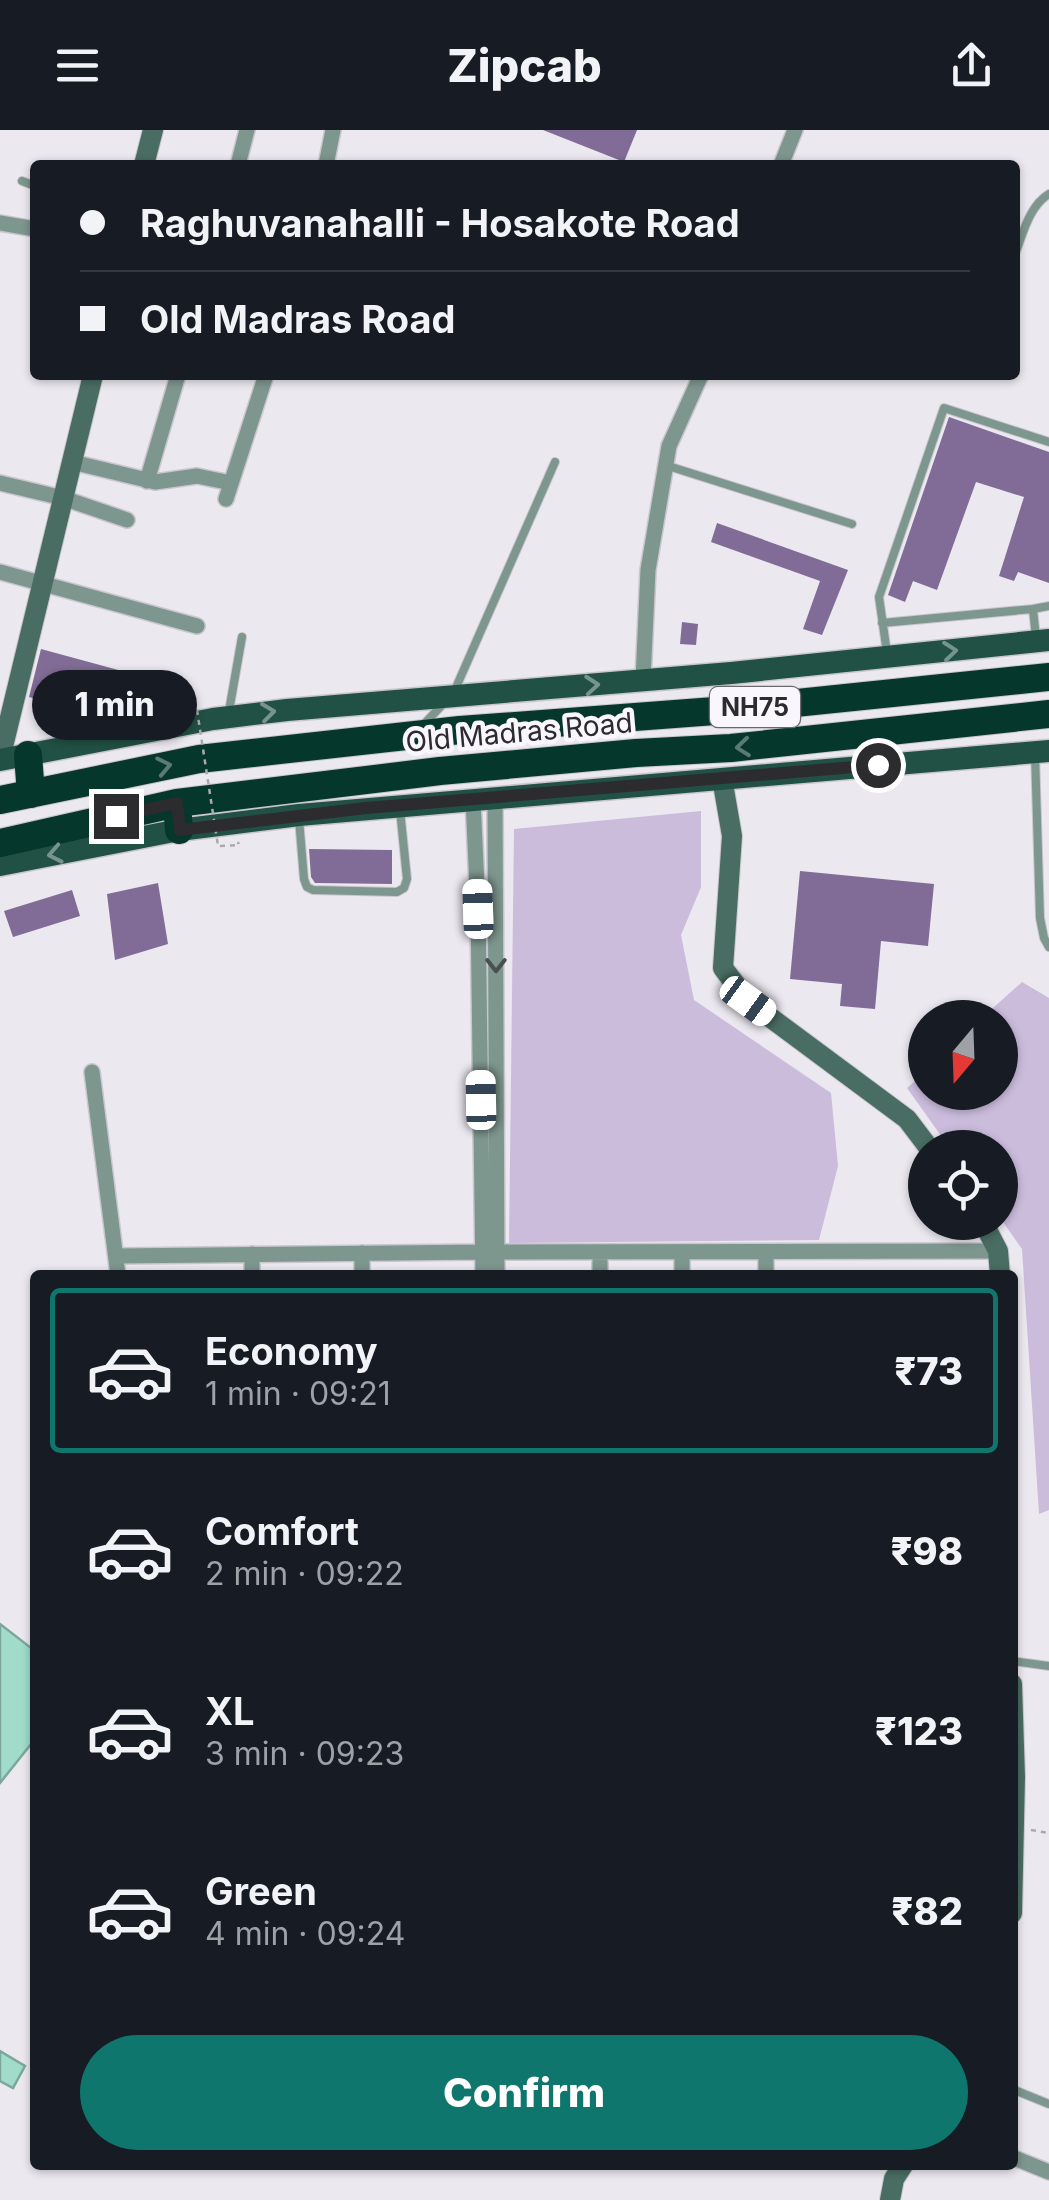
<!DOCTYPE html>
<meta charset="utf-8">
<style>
body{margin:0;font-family:Inter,sans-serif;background:#242831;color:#f1f3f6;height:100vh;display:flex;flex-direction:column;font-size:38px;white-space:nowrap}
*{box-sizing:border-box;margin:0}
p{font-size:32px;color:#9ea1a6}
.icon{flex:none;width:55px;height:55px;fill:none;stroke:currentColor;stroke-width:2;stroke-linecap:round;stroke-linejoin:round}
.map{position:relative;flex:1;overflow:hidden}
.side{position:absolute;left:30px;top:1140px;width:988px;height:900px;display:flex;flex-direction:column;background:#171b24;border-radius:10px;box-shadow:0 2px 8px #0004}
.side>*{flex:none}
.top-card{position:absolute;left:30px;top:30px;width:990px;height:220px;border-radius:10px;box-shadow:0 2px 8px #0004;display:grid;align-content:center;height:220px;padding:0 50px;background:#171b24}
.needle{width:65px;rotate:199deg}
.buttons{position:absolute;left:908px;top:870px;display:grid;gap:20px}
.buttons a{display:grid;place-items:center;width:110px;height:110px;border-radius:50%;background:#171b24;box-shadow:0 2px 8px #0004;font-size:50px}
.end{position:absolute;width:45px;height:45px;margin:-22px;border:12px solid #2c2b2e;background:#fff;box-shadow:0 0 0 5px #fff}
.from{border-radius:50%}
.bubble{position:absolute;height:70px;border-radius:35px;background:#171b24;box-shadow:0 2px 8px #0004;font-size:32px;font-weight:800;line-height:70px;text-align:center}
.car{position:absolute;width:30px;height:60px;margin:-30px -15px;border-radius:12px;box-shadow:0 0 8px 2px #0007;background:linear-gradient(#fff 24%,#345 0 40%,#fff 0 76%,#345 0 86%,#fff 0)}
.top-card b{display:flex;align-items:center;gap:35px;height:95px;font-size:38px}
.top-card b+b{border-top:2px solid #363941}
.top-card i{width:25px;height:25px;background:#f1f3f6}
ul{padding:18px 0 0;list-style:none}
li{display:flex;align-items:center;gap:30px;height:165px;margin:0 20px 15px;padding:0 30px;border:5px solid transparent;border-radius:10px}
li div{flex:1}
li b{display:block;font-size:38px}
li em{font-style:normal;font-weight:800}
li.selected{border-color:#0f766e}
li>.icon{width:90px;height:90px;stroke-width:1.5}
.action{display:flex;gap:20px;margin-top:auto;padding:20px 50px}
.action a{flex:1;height:115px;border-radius:60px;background:#0f766e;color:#fff;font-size:40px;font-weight:800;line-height:115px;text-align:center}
header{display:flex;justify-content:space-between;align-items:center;height:130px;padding:0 50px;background:#171b24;font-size:45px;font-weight:800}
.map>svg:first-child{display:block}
.grass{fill:#cbbcdc}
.water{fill:#a0dcc9;stroke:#7da79a;stroke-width:2.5}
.building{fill:#806c96}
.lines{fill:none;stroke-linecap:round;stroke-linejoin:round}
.lane-casing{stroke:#c9c6cd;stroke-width:10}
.street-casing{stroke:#c9c6cd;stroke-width:18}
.secondary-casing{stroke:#c9c6cd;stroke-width:22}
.primary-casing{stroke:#c9c6cd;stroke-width:25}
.highway-casing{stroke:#c9c6cd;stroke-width:30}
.path{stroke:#aba8ae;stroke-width:2.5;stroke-dasharray:5 5;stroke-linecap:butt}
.lane{stroke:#7d968e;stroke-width:8}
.street{stroke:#7d968e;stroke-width:15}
.secondary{stroke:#496d62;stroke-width:20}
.primary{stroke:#215144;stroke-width:22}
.highway{stroke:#06372c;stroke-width:28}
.path-bridge{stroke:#aba8ae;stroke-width:2.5;stroke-dasharray:5 5;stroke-linecap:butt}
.oneway{stroke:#77938e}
.oneway2{stroke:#5b7a76}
.oneway3{stroke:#485050}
.route{stroke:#2c2b2e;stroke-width:12}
.labels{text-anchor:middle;stroke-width:9;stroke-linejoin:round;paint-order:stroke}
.shield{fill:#f9f6fe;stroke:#6a686c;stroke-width:2.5}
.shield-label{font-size:25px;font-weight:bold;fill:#2c2b2e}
.street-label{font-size:28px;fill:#2c2b2e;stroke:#f9f6fe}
</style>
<header><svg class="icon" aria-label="menu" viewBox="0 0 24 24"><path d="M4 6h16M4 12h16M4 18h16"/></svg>Zipcab<svg class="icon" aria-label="share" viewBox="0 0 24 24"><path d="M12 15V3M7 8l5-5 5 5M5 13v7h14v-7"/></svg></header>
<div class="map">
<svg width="1049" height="2070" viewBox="0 0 1049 2070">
<rect width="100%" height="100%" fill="#ece8f0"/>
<path class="grass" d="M701,681V757L681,805L694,870L831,963L838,1036L819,1110L509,1113L514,699Z
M1022,852L1049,868V1380L1039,1384L1022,1119L1000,1088V1018L949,1017L907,958L925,942V962H1000V888L983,887Z"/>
<path class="water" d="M0,1494L35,1521V1609L0,1653Z
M0,1921L25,1936L13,1958L0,1951Z"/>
<path class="building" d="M543,0H637L624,32Z
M949,287L1049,322V453L1018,442L1014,451L999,446L1024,367L976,352L937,460L913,451L905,472L888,465Z
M717,393L848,440L822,505L803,499L820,451L711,412Z
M682,492L698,494L696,515L680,514Z
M41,519L122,541L109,588L29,567Z
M309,719L392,720V754L315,753L311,747Z
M800,741L934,754L928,816L881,811L875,879L840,876L842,854L790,849Z
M158,753L168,814L115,830L107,764Z
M72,760L80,786L13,807L4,781Z"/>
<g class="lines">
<g class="lane-casing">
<path id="lane" d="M22,51L35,56
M1015,124C1023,104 1029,76 1049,64
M665,335L852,394
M882,493L1033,479
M1036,508L1033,479L1049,476
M887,523L879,467L944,278L1049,312
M454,562L555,332
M229,581L242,507
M424,594L445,572
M1035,623L1040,788L1044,808L1049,817
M299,689L304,749L307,757L313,760L397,762L404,758L407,749L400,680
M1012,1531L1049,1536
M1012,1959L1049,1974"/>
</g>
<g class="street-casing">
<path id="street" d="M238,35L247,0
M326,35L333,0
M781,35L795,0
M0,93L35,99
M72,332L155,352L197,346L231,353
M147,351L178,245
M0,353L63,368L127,390
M226,369L266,245
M0,442L197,496
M643,550L648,440L669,316L701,245
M495,667L497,1145
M473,669L478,779L483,1145
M92,942L118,1145
M766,1122V1145
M116,1126L483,1122L998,1121
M252,1145V1124
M362,1145V1123
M600,1145V1122
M682,1145V1122
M1012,2027L1049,2042"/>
</g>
<g class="secondary-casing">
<path id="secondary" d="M144,35L153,0
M0,629L93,245
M722,648L732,706L723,838L748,871L907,989L929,1018
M983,1092L998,1121L1000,1145
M1012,1554L1015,1647L1012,1783
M890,2070L894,2049L903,2035"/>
</g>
<g class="primary-casing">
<path id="primary" d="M0,630L213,589L287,580L731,543L1049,510
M0,735L179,700L299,685L1049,621"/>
</g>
<g class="highway-casing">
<path id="highway" d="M28,625L31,664
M0,670L199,629L460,600L728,580L1049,547
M177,673L179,700
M0,713L177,673L440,641L636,623L731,618L1049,584"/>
</g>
<path class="path" d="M220,716L239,715L238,712
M1031,1700L1049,1703"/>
<use href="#lane" class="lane"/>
<use href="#street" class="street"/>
<use href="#secondary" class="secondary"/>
<use href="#primary" class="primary"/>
<use href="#highway" class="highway"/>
<path class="path-bridge" d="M197,580L218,716"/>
</g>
<defs><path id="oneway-chevron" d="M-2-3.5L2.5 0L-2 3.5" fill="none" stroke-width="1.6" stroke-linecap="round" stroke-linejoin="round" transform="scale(2.5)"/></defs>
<g class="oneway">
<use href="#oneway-chevron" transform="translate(950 521) rotate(-6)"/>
<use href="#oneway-chevron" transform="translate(592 555) rotate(-5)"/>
<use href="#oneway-chevron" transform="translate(268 582) rotate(-7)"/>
<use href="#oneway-chevron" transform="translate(55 724) rotate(169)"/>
</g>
<g class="oneway2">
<use href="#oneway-chevron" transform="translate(743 617) rotate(174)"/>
<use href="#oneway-chevron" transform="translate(164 636) rotate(-12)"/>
</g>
<use class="oneway3" href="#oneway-chevron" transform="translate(496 835) rotate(90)"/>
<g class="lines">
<path class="route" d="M116,686L177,673L180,700L366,678L878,635"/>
</g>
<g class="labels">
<rect class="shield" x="710" y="557" width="90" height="40" rx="8"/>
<g class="shield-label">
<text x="755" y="586">NH75</text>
</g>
<g class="street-label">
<text transform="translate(519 602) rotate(-5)" y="10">Old Madras Road</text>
</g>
</g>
</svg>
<div class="buttons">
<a><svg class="needle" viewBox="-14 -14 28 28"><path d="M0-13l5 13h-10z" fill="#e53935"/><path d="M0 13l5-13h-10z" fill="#9ea1a6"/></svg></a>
<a><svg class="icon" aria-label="locate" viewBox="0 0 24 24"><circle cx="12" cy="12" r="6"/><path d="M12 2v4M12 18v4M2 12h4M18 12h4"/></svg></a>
</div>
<i class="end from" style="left:878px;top:635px"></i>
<i class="end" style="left:116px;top:686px"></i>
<div class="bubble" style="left:32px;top:540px;width:165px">1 min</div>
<i class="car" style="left:478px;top:779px;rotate:358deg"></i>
<i class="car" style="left:748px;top:871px;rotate:126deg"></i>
<i class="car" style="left:481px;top:970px;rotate:359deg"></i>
<div class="top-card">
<b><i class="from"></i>Raghuvanahalli - Hosakote Road</b>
<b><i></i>Old Madras Road</b>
</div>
<section class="side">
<ul>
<li class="selected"><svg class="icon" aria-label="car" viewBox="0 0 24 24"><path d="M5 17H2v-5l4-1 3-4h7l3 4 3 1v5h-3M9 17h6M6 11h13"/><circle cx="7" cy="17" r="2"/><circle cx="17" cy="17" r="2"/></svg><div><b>Economy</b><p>1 min · 09:21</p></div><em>₹73</em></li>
<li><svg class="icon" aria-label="car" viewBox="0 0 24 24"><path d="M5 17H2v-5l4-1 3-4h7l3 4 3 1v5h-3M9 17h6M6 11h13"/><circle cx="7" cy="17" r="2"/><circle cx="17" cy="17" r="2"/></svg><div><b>Comfort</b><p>2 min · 09:22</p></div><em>₹98</em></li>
<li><svg class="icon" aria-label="car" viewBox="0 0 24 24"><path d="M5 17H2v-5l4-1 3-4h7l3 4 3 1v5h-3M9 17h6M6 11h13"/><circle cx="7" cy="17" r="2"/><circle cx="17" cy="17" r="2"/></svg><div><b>XL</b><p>3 min · 09:23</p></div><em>₹123</em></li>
<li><svg class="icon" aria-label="car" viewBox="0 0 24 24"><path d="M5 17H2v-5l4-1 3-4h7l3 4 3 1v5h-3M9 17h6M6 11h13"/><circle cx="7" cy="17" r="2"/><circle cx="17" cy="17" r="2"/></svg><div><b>Green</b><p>4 min · 09:24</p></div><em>₹82</em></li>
</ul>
<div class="action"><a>Confirm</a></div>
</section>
</div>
